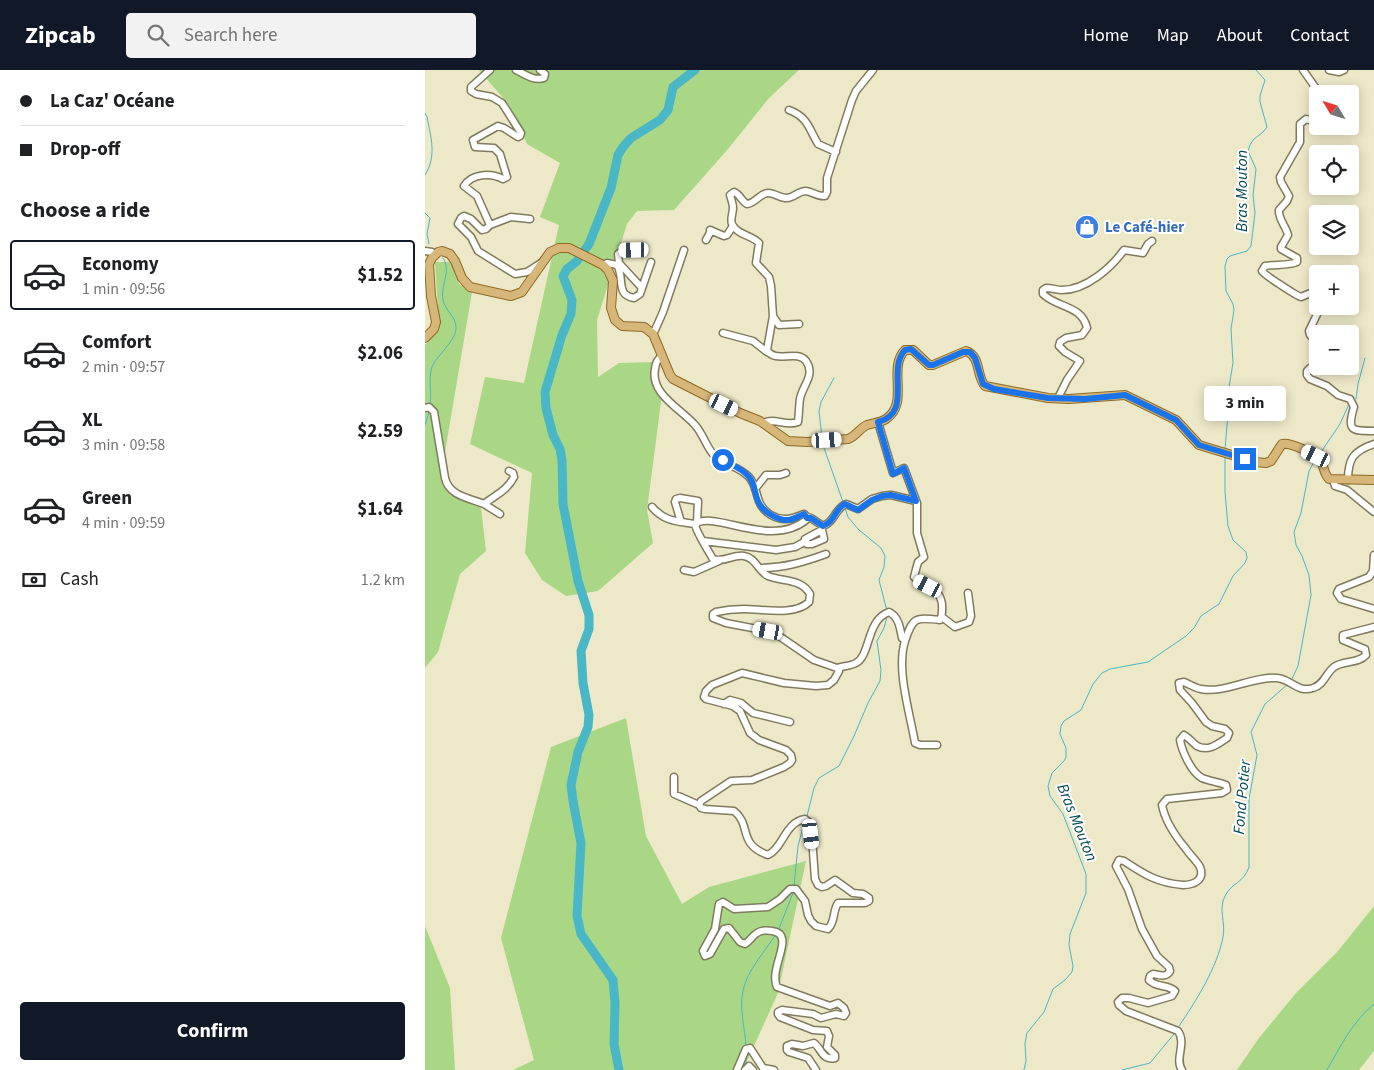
<!DOCTYPE html>
<meta charset="utf-8">
<style>
body{margin:0;font-family:"Source Sans 3",sans-serif;background:#f2f2f2;color:#202124;height:100vh;display:flex;flex-direction:column;font-size:19px;white-space:nowrap}
*{box-sizing:border-box;margin:0}
p{font-size:16px;color:#757577}
.icon{flex:none;width:28px;height:28px;fill:none;stroke:currentColor;stroke-width:2;stroke-linecap:round;stroke-linejoin:round}
.map{position:relative;flex:1;overflow:hidden}
.drawer{display:flex;flex-direction:column;background:#fff;width:425px}
.drawer>*{flex:none}
.top-card{display:grid;align-content:center;height:110px;padding:0 20px;background:#fff}
.needle{width:32px;rotate:308deg}
.buttons{position:absolute;left:884px;top:15px;display:grid;gap:10px}
.buttons a{display:grid;place-items:center;width:50px;height:50px;border-radius:5px;background:#fff;box-shadow:0 2px 12px #0003;font-size:25px}
.end{position:absolute;width:22px;height:22px;margin:-11px;border:6px solid #1a73e8;background:#fff;box-shadow:0 0 0 2px #fff}
.from{border-radius:50%}
.bubble{position:absolute;height:35px;border-radius:5px;background:#fff;box-shadow:0 2px 12px #0003;font-size:16px;font-weight:700;line-height:35px;text-align:center}
.car{position:absolute;width:15px;height:30px;margin:-15px -8px;border-radius:6px;box-shadow:0 0 4px 1px #0007;background:linear-gradient(#fff 24%,#345 0 40%,#fff 0 76%,#345 0 86%,#fff 0)}
.top-card b{display:flex;align-items:center;gap:18px;height:48px;font-size:19px}
.top-card b+b{border-top:1px solid #e0e0e0}
.top-card i{width:12px;height:12px;background:#202124}
ul{padding:0;list-style:none}
li{display:flex;align-items:center;gap:15px;height:70px;margin:0 10px 8px;padding:0 10px;border:2px solid transparent;border-radius:5px}
li div{flex:1}
li b{display:block;font-size:19px}
li em{font-style:normal;font-weight:700}
li.on{border-color:#111827}
li>.icon{width:45px;height:45px;stroke-width:1.5}
h2{padding:0 20px;font-size:22px;line-height:60px}
.pay{display:flex;align-items:center;gap:12px;height:55px;padding:0 20px;font-size:19px}
.pay p{margin-inline-start:auto}
.button{display:flex;gap:10px;margin-top:auto;padding:10px 20px}
.button a{flex:1;height:58px;border-radius:5px;background:#111827;color:#fff;font-size:20px;font-weight:700;line-height:58px;text-align:center}
header{display:flex;align-items:center;gap:30px;box-sizing:border-box;height:70px;padding:0 25px;background:#111827;color:#fff}
header strong{font-size:24px}
nav{display:flex;gap:28px;margin-inline-start:auto;font-size:18px}
.search{width:350px;height:45px;background:#f2f2f2;display:flex;align-items:center;gap:12px;box-sizing:border-box;padding:0 18px;border-radius:5px;color:#757577;font-size:19px}
main{display:flex;flex:1;min-height:0}
.map>svg:first-child{display:block}
.green{fill:#a9d785}
.lines{fill:none;stroke-linecap:round;stroke-linejoin:round}
.stream{stroke:#49b7c6;stroke-width:1}
.river{stroke:#49b7c6;stroke-width:9}
.minor-casing{stroke:#807b5e;stroke-width:9}
.major-casing{stroke:#8e6a24;stroke-width:10}
.minor{stroke:#fff;stroke-width:6}
.major{stroke:#d6b679;stroke-width:8}
.route{stroke:#1a73e8;stroke-width:6}
.labels{text-anchor:middle;stroke-width:4;stroke-linejoin:round;paint-order:stroke}
.shop-label{font-size:15px;font-weight:bold;fill:#366cbe;stroke:#fff;text-anchor:start}
.water-label{font-size:16px;font-style:italic;fill:#01474f;stroke:#fff}
</style>
<header>
<strong>Zipcab</strong>
<div class="search"><svg class="icon" aria-label="search" viewBox="0 0 24 24"><circle cx="10" cy="10" r="6"/><path d="M15 15l6 6"/></svg>Search here</div>
<nav><a>Home</a><a>Map</a><a>About</a><a>Contact</a></nav>
</header>
<main>
<section class="drawer">
<div class="top-card">
<b><i class="from"></i>La Caz' Océane</b>
<b><i></i>Drop-off</b>
</div>
<h2>Choose a ride</h2>
<ul>
<li class="on"><svg class="icon" aria-label="car" viewBox="0 0 24 24"><path d="M5 17H2v-5l4-1 3-4h7l3 4 3 1v5h-3M9 17h6M6 11h13"/><circle cx="7" cy="17" r="2"/><circle cx="17" cy="17" r="2"/></svg><div><b>Economy</b><p>1 min · 09:56</p></div><em>$1.52</em></li>
<li><svg class="icon" aria-label="car" viewBox="0 0 24 24"><path d="M5 17H2v-5l4-1 3-4h7l3 4 3 1v5h-3M9 17h6M6 11h13"/><circle cx="7" cy="17" r="2"/><circle cx="17" cy="17" r="2"/></svg><div><b>Comfort</b><p>2 min · 09:57</p></div><em>$2.06</em></li>
<li><svg class="icon" aria-label="car" viewBox="0 0 24 24"><path d="M5 17H2v-5l4-1 3-4h7l3 4 3 1v5h-3M9 17h6M6 11h13"/><circle cx="7" cy="17" r="2"/><circle cx="17" cy="17" r="2"/></svg><div><b>XL</b><p>3 min · 09:58</p></div><em>$2.59</em></li>
<li><svg class="icon" aria-label="car" viewBox="0 0 24 24"><path d="M5 17H2v-5l4-1 3-4h7l3 4 3 1v5h-3M9 17h6M6 11h13"/><circle cx="7" cy="17" r="2"/><circle cx="17" cy="17" r="2"/></svg><div><b>Green</b><p>4 min · 09:59</p></div><em>$1.64</em></li>
</ul>
<div class="pay"><svg class="icon" aria-label="cash" viewBox="0 0 24 24"><path d="M3 7h18v10H3z"/><circle cx="12" cy="12" r="2"/></svg>Cash<p>1.2 km</p></div>
<div class="button"><a>Confirm</a></div>
</section>
<div class="map">
<svg width="949" height="1000" viewBox="0 0 949 1000">
<rect width="100%" height="100%" fill="#ede8c8"/>
<path class="green" d="M54,0H374L344,28L303,79L249,140L212,141L202,154L172,250L173,307L194,293L232,292L236,332L222,440L228,473L173,521L141,526L117,510L100,483L107,403L45,374L60,307L99,313L134,155L115,147L135,93L102,74L84,35Z
M10,192H26L34,214L47,222L18,394L27,422L56,438L61,481L35,504L13,582L0,598V275L14,258Z
M201,648L221,766L257,834L284,817L381,791L353,923L318,1000H88L109,990L76,868L126,677Z
M949,836V981L934,1000H812L834,968L871,923L913,881Z
M0,856L25,918L30,1000H0Z"/>
<g class="lines">
<path class="stream" d="M0,43L2,47C6,68 12,86 0,105
M0,143L5,148L2,164L4,174
M931,329L933,314L940,288
M5,335C7,323 3,309 7,297C12,285 32,270 31,257C31,247 20,240 18,230C15,216 27,201 18,188
M0,355L4,342
M397,368L394,341L396,332L409,308
M398,375L418,432
M800,380L803,342L802,329L808,293L806,259L809,240L808,234L801,221L800,196L802,189L805,186L822,181L826,176L830,143L828,125L831,99L823,81L825,75L828,70L838,62L842,57L835,32V26L840,10L831,0
M894,385L915,354L924,334
M420,438L423,447L434,460L456,478L460,486L459,497L454,510L462,541
M866,611L873,596L886,525L884,505L877,486L871,475L869,462L876,443L884,401L890,390
M382,746L389,718L394,708L414,696L429,666L443,633L455,611L456,600L452,571L459,558L462,547
M369,816L373,776L379,753
M353,861L368,823
M754,956C771,931 792,898 798,867C801,854 793,839 800,826C806,813 819,813 824,797V729L832,685L826,662L840,634L863,614
M321,976C320,958 314,939 318,921C322,900 340,882 351,864
M321,987V996
M599,1000L601,991L600,973L602,963L619,942L628,919L640,910L647,902L648,896L644,875L645,864L661,823V804L638,744L625,726L623,716L627,703L639,691L641,687V678L635,664L636,656L639,651L656,640L668,614L677,603L685,599L723,592L761,566L769,558L776,546L794,534L808,506L820,493L822,488L821,482L808,470L803,456L800,422V387
M697,1000L725,993L749,964
M902,1000C915,977 928,951 949,934"/>
<path class="river" d="M194,1000L189,974L190,933L188,910L156,864L152,846L156,773L148,731L146,715L153,682L163,657L164,645L158,613L156,581L164,559V545L153,511L138,434L137,390L135,379L128,365L121,338L120,322L137,265L146,244L147,230L138,206L142,199L152,191L164,174L186,118L193,85L198,77L206,68L235,50L243,40L248,17L270,0"/>
<g class="minor-casing">
<path id="minor" d="M65,0L46,17V21L51,24L67,27L77,33L96,63L95,66L93,67L79,58L73,56L48,70L50,77L69,78L75,84L82,107L78,109C66,103 47,103 39,116L52,126L65,155L61,159L57,160L46,149L39,146L36,148L33,154L46,167L53,181L90,204L102,202L116,193
M91,0C101,5 109,11 119,8L120,4L115,0
M878,0L895,24
M904,0L914,2L919,0
M364,40C383,47 384,59 393,74L411,82
M892,52L881,49L875,54V72L855,107L856,112L864,126L862,131L854,140C853,149 861,156 863,165L856,177V179L872,188V192C863,196 850,194 840,196L837,201C838,204 872,226 876,227L888,222L892,224
M65,155L86,147L105,149
M285,160L299,166L302,165L308,156
M281,170L286,161
M0,181L7,182L9,184
M178,195L182,193L192,195C200,208 190,225 209,228L215,224L226,192
M217,218L194,193L193,184L199,180L219,182
M348,246L354,255L374,254
M226,263L230,260L238,242L259,180
M298,263L328,271L342,282
M892,272L885,265L884,261L896,236
M237,286C232,290 231,292 230,299C225,324 256,339 270,355C278,364 281,376 288,384C298,395 314,396 324,407C335,419 328,434 346,445C358,452 367,449 379,444L382,447L381,450C346,479 289,440 270,454C270,460 284,482 288,489C299,493 308,484 319,486C331,488 333,501 343,506C358,512 376,508 385,524L384,532C370,546 337,539 319,539C309,539 300,540 291,542L288,544V548L301,553L343,561L354,566L389,590L412,598L414,601L409,610L403,615L391,616L359,613L317,603L287,615L281,621L279,627L281,629L308,636L315,641L325,663L334,670L361,680L366,685L367,690L365,693L359,697L327,710L306,711L276,731L274,735L276,738L280,739L309,741C327,755 312,774 343,785C358,778 360,752 380,749L386,754L390,809L393,815L397,817L401,816L410,810L428,823L438,824L444,828V831L440,833H413C407,842 411,851 403,859L391,856L386,851L383,845L380,831L371,819H365L355,829L343,837L309,839L298,832L294,834L290,859L278,881L280,886L285,884L299,859L304,858L315,872L320,874C325,871 327,866 332,863C336,860 343,860 347,861C372,864 343,898 352,917L405,936L413,933L419,938L421,943L419,946L411,944L396,948L388,944L357,940L353,942V944L355,947L388,960L402,961L404,966L402,977L410,985V988C397,991 397,979 389,973L378,976L367,974L362,976V980L364,982L383,988L391,1000
M896,296L885,298L882,301V305L885,309L902,316L913,325L925,329L929,337C922,361 926,361 949,361
M633,328L642,310L655,291L640,282L634,276L635,272L641,268L657,265L662,258C657,235 632,238 618,224V220L621,218C627,218 632,220 637,220C661,220 686,198 699,180L718,183L723,174L727,171
M0,338L4,337L9,342L20,408C24,426 44,428 59,434C70,425 82,421 89,407L88,403L84,401
M453,352L468,403L479,398L492,433V463L499,487L493,492L489,507C501,517 514,516 517,534C517,540 518,544 515,550C490,547 488,547 480,571
M338,353C350,347 361,357 373,352C374,344 374,336 375,329C377,316 391,305 381,291C372,279 350,294 342,280L348,246L346,216L344,207L331,193L334,173C327,165 312,165 307,154C305,149 308,143 308,138C308,134 306,129 305,125L309,122C315,124 316,131 322,134C331,133 335,123 343,123C351,123 358,131 366,127C372,125 374,121 381,121C388,122 393,127 400,126L402,122V108L427,30L431,21L448,0
M908,410L910,416L922,420L949,442
M923,410C923,389 928,381 949,374
M330,419L341,405H355L361,403
M59,434L75,444
M227,437C240,452 252,451 270,454
M382,447L386,448L398,456C410,452 410,438 421,434L433,439L447,429L457,426L466,425L491,431
M256,452L250,432L251,429L255,428L273,431L272,453
M397,460L399,469L387,474H382L380,469Z
M278,471L351,480L370,477L381,471
M949,485L948,501L944,507L914,519L912,523L916,529L949,539
M335,498C359,498 379,492 401,484
M259,500L269,502L294,491
M517,547L530,557L544,552L546,546L543,523
M412,598C418,596 426,596 431,593C446,585 441,550 464,542C474,547 475,558 477,568L480,571C471,600 485,643 490,673L495,675H512
M299,634L305,630L316,633L328,643L365,652
M249,707V724L274,735
M312,1000L321,979L325,978L338,998L349,1000
M320,1000L324,996L328,1000
M757,1000C749,989 762,974 753,961L701,941L694,935L693,932L697,928H704L723,933L747,926L750,921C743,914 731,918 724,910L725,906L728,904C735,905 741,908 745,901L744,897L732,886L717,859L703,819L691,796L694,790L699,791C720,805 733,813 758,815C769,815 780,810 775,797C772,791 765,785 761,779C751,767 740,751 737,735L742,729L797,723L802,720L801,715C793,712 784,711 777,708C766,702 757,681 755,670L759,665C764,668 768,673 772,676C783,682 793,674 802,668L804,663L800,659L787,656L781,652L767,633L755,620L754,613L759,612C764,614 770,618 776,619C799,624 828,606 852,608C866,609 872,623 888,618C899,615 901,603 909,597C919,590 933,594 941,585L940,579L937,578L918,570V565L949,557"/>
</g>
<g class="major-casing">
<path id="major" d="M0,268L9,259L11,252L6,226L4,194L7,188L13,182L17,181L25,184L30,191L37,208L45,217L86,226L97,222L125,182L134,178H144L178,195L183,200L188,211L186,238L190,250L197,256L219,257L228,264L245,305L248,309L315,343L335,351L363,371L382,372L423,369C431,366 435,358 442,355C448,353 455,353 461,349C485,333 462,298 480,280H488L504,295H508L541,281C556,286 551,306 560,316L623,328L644,329L700,325L751,350L774,375L830,392L841,393L846,391L857,374C865,372 891,384 896,391C899,397 899,404 904,409L949,410"/>
</g>
<use href="#minor" class="minor"/>
<use href="#major" class="major"/>
</g>
<g class="lines">
<path class="route" d="M298,390C307,395 318,399 324,407C331,415 329,425 334,433C338,442 354,451 364,450C369,449 374,446 379,444L382,448H386L398,456C410,452 410,438 420,434L433,440L447,430L457,426L466,425L491,431L479,398L468,404L453,352C489,343 461,300 480,280L486,279L504,295H508L538,282H545L550,288L558,314L569,319L623,328L660,329L700,325L751,350L774,375L820,389"/>
</g>
<defs>
<g id="shop-disc" transform="scale(1.25)"><circle r="9.5" fill="#3f7fe0" stroke="#fff"/><path d="M-5-2.5h2.3a2.7 3.5 0 0 1 5.4 0H5L5.5 6h-11ZM-1.5-2.5h3a1.5 2.3 0 0 0-3 0Z" fill="#fff"/></g>
</defs>
<g fill-rule="evenodd">
<use href="#shop-disc" x="662" y="157"/>
</g>
<g class="labels">
<g class="shop-label">
<text x="680" y="162">Le Café-hier</text>
</g>
<g class="water-label">
<text transform="translate(816 121) rotate(-90)" y="6">Bras Mouton</text>
<text transform="translate(816 727) rotate(-85)" y="6">Fond Potier</text>
<text transform="translate(653 752) rotate(68)" y="6">Bras Mouton</text>
</g>
</g>
</svg>
<div class="buttons">
<a><svg class="needle" viewBox="-14 -14 28 28"><path d="M0-13l5 13h-10z" fill="#e53935"/><path d="M0 13l5-13h-10z" fill="#757577"/></svg></a>
<a><svg class="icon" aria-label="locate" viewBox="0 0 24 24"><circle cx="12" cy="12" r="6"/><path d="M12 2v4M12 18v4M2 12h4M18 12h4"/></svg></a>
<a><svg class="icon" aria-label="layers" viewBox="0 0 24 24"><path d="M12 4l9 5-9 5-9-5zM3 14l9 5 9-5"/></svg></a>
<a>+</a>
<a>−</a>
</div>
<i class="end from" style="left:298px;top:390px"></i>
<i class="end" style="left:820px;top:389px"></i>
<div class="bubble" style="left:779px;top:316px;width:82px">3 min</div>
<i class="car" style="left:209px;top:180px;rotate:269deg"></i>
<i class="car" style="left:299px;top:335px;rotate:116deg"></i>
<i class="car" style="left:402px;top:370px;rotate:87deg"></i>
<i class="car" style="left:891px;top:386px;rotate:296deg"></i>
<i class="car" style="left:503px;top:516px;rotate:297deg"></i>
<i class="car" style="left:343px;top:561px;rotate:280deg"></i>
<i class="car" style="left:386px;top:764px;rotate:173deg"></i>
</div>
</main>
